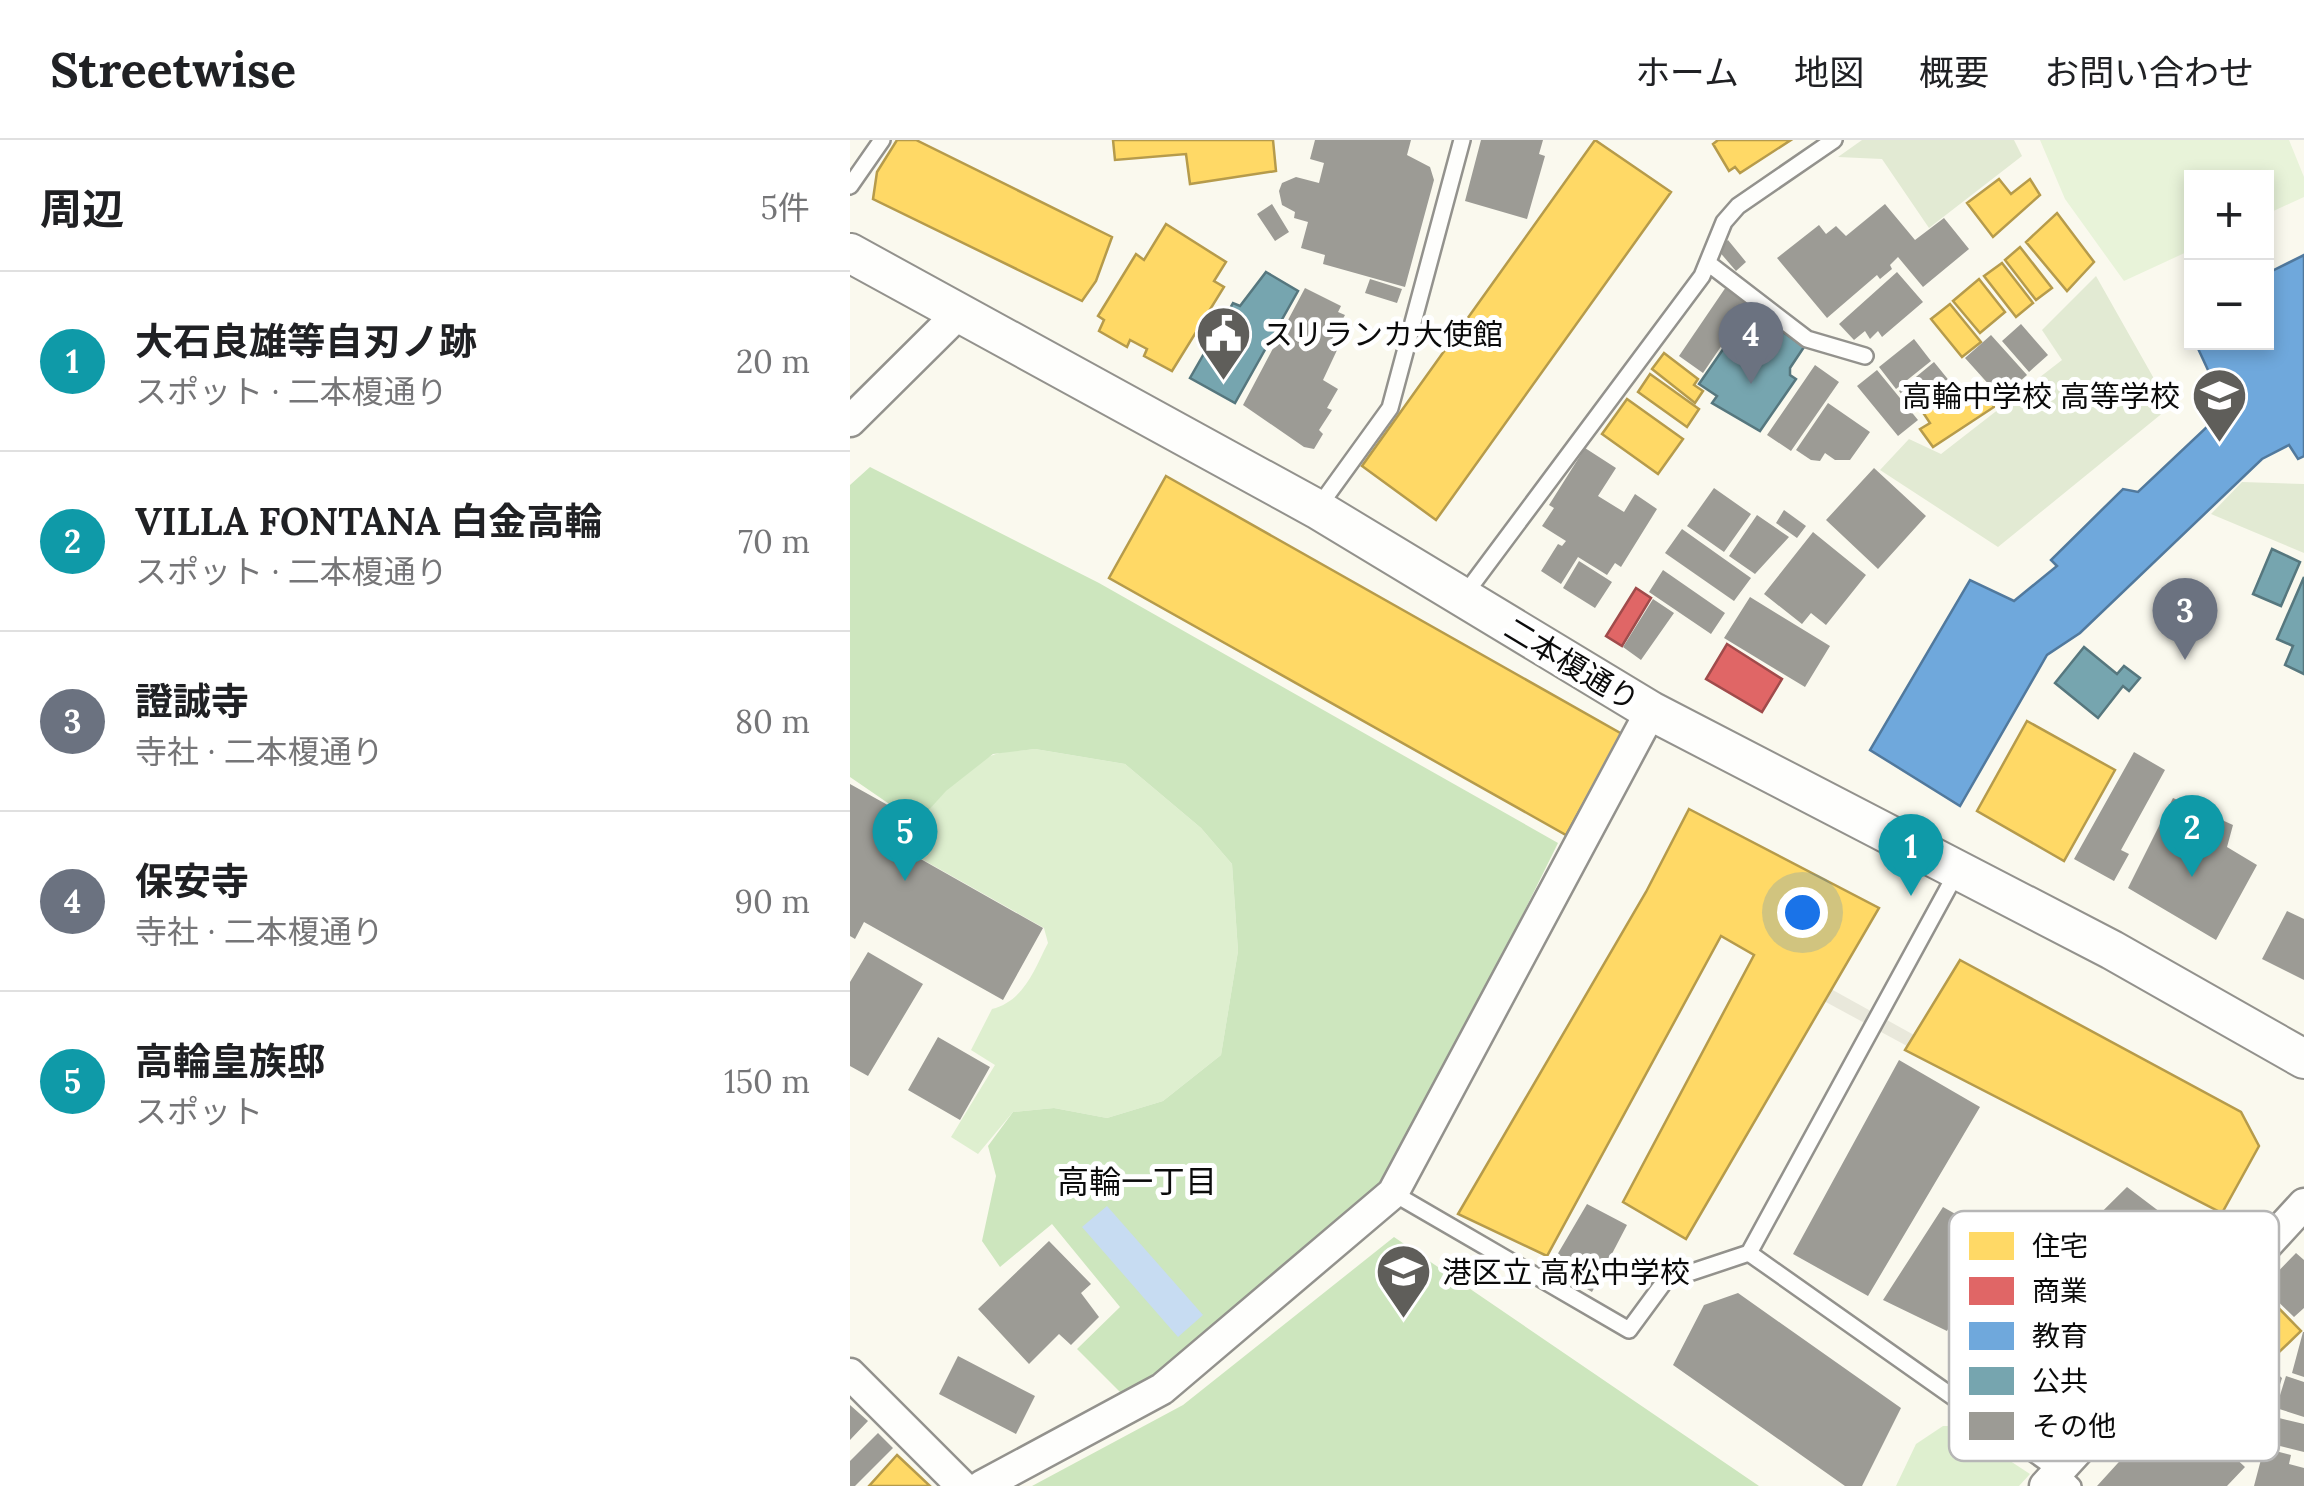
<!DOCTYPE html>
<html lang="ja">
<meta charset="utf-8">
<style>
body{margin:0;font-family:Lora,"Noto Sans JP",serif;background:#f6f6f6;color:#202124}
.controls{position:absolute;right:30px;top:30px;display:grid;overflow:hidden;border-radius:0px;box-shadow:0 5px 15px #0003}
.controls button{width:90px;height:90px;display:grid;place-items:center;padding:0;border:0;border-bottom:2px solid #e0e0e0;background:#fff;color:#202124;font:50px sans-serif}
.you{position:absolute;left:952px;top:772px;width:35px;height:35px;margin:-25px;border:8px solid #fff;border-radius:50%;background:#1a73e8;box-shadow:0 0 0 15px #1a73e833}
.badge{display:grid;place-items:center;width:65px;height:65px;border-radius:50%;background:#111827;color:#fff;font-size:32px;font-weight:700}
.pin{position:absolute;translate:-50% -82px;filter:drop-shadow(0 2px 5px #0008)}
.pin::after{content:'';position:absolute;top:52px;width:35px;height:30px;background:inherit;clip-path:polygon(0 0,100% 0,50% 100%)}
.list{margin:0;padding:0;list-style:none}
h2{display:flex;justify-content:space-between;align-items:center;height:130px;margin:0;padding:0 40px;font-size:42px}
h2 small{font-size:32px;font-weight:400;color:#757577}
.list li{display:grid;grid-template-columns:65px 1fr auto;gap:30px;align-items:center;box-sizing:border-box;height:180px;padding:0 40px;border-top:2px solid #e0e0e0}
.list b{display:block;font-size:38px;white-space:nowrap}
.list p{margin:0;font-size:32px;white-space:nowrap;color:#757577}
.list em{font-size:32px;font-style:normal;color:#757577}
.map{position:relative;flex:none;width:1454px;height:1346px;overflow:hidden}
header{display:flex;align-items:center;gap:60px;box-sizing:border-box;height:140px;padding:0 50px;background:#fff;border-bottom:2px solid #e0e0e0}
header strong{font-size:48px}
nav{display:flex;gap:55px;margin-inline-start:auto;font-size:35px}
main{display:flex}
aside{flex:1;background:#fff}
.map>svg:first-child{display:block}
.green{fill:#deefcf}
.forest{fill:#cde6be}
.cemetery{fill:#e2ead3}
.pitch{fill:#e8f3d9}
.plaza{fill:#e9e8db}
.water{fill:#c7dcf2}
.homes{fill:#ffd966;stroke:#b69b4b;stroke-width:2.5}
.shops{fill:#e06666;stroke:#a04b4b;stroke-width:2.5}
.schools{fill:#6fa8dc;stroke:#51799d;stroke-width:2.5}
.public{fill:#76a5af;stroke:#56777e;stroke-width:2.5}
.building{fill:#9c9b95}
.lines{fill:none;stroke-linecap:round;stroke-linejoin:round}
.service-casing{stroke:#93928d;stroke-width:20}
.minor-casing{stroke:#93928d;stroke-width:35}
.tertiary-casing{stroke:#93928d;stroke-width:42}
.service{stroke:#fefefc;stroke-width:15}
.minor{stroke:#fefefc;stroke-width:30}
.tertiary{stroke:#fefefc;stroke-width:38}
.labels{text-anchor:middle;dominant-baseline:central;stroke-width:10;stroke-linejoin:round;paint-order:stroke}
.poi-label{font-size:30px;fill:#0b0b0b;stroke:#fff;text-anchor:start}
.street-label{font-size:30px;fill:#0b0b0b;stroke:#fff}
.neighbourhood-label{font-size:32px;fill:#0b0b0b;stroke:#fff}
.key{fill:#fff;stroke:#b6b6b6;stroke-width:2.5}
.key-label{font-size:28px;fill:#0b0b0b}
</style>
<header>
<strong>Streetwise</strong>
<nav><a>ホーム</a><a>地図</a><a>概要</a><a>お問い合わせ</a></nav>
</header>
<main>
<aside>
<h2>周辺<small>5件</small></h2>
<ul class="list">
<li><span class="badge" style="background:#0f9aa8">1</span><div><b>大石良雄等自刃ノ跡</b><p>スポット · 二本榎通り</p></div><em>20 m</em></li>
<li><span class="badge" style="background:#0f9aa8">2</span><div><b>VILLA FONTANA 白金高輪</b><p>スポット · 二本榎通り</p></div><em>70 m</em></li>
<li><span class="badge" style="background:#6b7280">3</span><div><b>證誠寺</b><p>寺社 · 二本榎通り</p></div><em>80 m</em></li>
<li><span class="badge" style="background:#6b7280">4</span><div><b>保安寺</b><p>寺社 · 二本榎通り</p></div><em>90 m</em></li>
<li><span class="badge" style="background:#0f9aa8">5</span><div><b>高輪皇族邸</b><p>スポット</p></div><em>150 m</em></li>
</ul>
</aside>
<div class="map">
<svg width="1454" height="1346" viewBox="0 0 1454 1346">
<rect width="100%" height="100%" fill="#faf9ee"/>
<path class="green" d="M185 609 275 624 351 688 382 724 388 811 371 915 313 961 257 978 204 968 163 972 128 1014 101 997 145 925 121 910 142 869C174 861 184 830 198 803L194 788 52 708C69 679 112 623 146 614 158 610 173 611 185 609Z
M1093 1286H1107L1180 1334 1169 1346H1046L1066 1304Z"/>
<path class="forest" d="M20 327 249 443 708 703 538 1047 275 1257 227 1209 270 1167 202 1084 150 1127 132 1101 146 1036 138 1006 163 972 204 968 257 978 313 961 371 915 388 811 382 724 351 688 275 624 185 609 143 614 96 651 67 683 0 637V345Z
M544 1097 909 1346H182L333 1265Z"/>
<path class="cemetery" d="M1012 0H1164L1172 16 1079 88 1032 19 988 17Z
M1246 136 1320 267 1148 407 1030 330 1059 299 1091 314 1212 220 1192 190Z
M1392 342 1454 344V413L1361 374Z"/>
<path class="pitch" d="M1190 0H1439L1454 37V57L1417 74 1416 38H1342L1341 110 1274 141 1215 59Z"/>
<path class="plaza" d="M981 849 1064 895 1057 906 974 861Z"/>
<path class="water" d="M257 1066 353 1175 328 1197 232 1087Z"/>
<path class="homes" d="M47 0H66L262 97 246 141 232 161 23 59 27 32Z
M263 0H423L426 31 340 44 336 14 265 20Z
M745 0 821 52 586 380 512 326Z
M868 0H941L890 33 885 27 879 31 863 4Z
M1149 39 1161 54 1180 39 1190 55 1143 97 1117 63Z
M1207 73 1244 122 1217 151 1176 102Z
M316 84 376 122 364 141 374 147 322 231 294 216 297 209 280 200 277 207 249 191 254 180 248 176 286 114 294 120Z
M1170 107 1202 148 1186 160 1155 120Z
M1152 123 1183 163 1166 177 1134 136Z
M1129 139 1155 172 1130 193 1103 161Z
M1100 164 1131 202 1112 217 1081 179Z
M814 213 848 239 844 245 853 251 845 263 802 229Z
M800 234 849 269 837 287 788 252Z
M1127 240 1144 267 1083 307 1070 289 1080 283 1074 274Z
M777 259 833 299 808 334 752 294Z
M316 336 772 594 716 695 259 438Z
M1177 581 1265 630 1214 721 1127 671Z
M839 669 1029 768 836 1099 773 1062 904 815 871 796 697 1116 608 1074 796 752Z
M1110 820 1391 972 1409 1006 1372 1073 1055 910Z
M1414 1153 1451 1191 1426 1215 1389 1177Z
M47 1315 80 1346H19Z"/>
<path class="shops" d="M786 448 801 458 772 506 756 496Z
M877 504 932 539 912 572 856 539Z"/>
<path class="schools" d="M1454 115V316L1448 319 1439 305 1412 319 1230 493 1197 515 1110 666 1020 610 1120 440 1164 461 1207 426 1201 420 1273 349 1288 352 1376 269 1345 202H1416V134Z"/>
<path class="public" d="M416 132 448 151 385 263 340 238 383 163 390 166Z
M915 179 954 207 940 228V235L946 239 910 291 862 263 867 256 849 244 885 192 900 202Z
M1422 409 1450 422 1431 466 1403 454Z
M1454 437V534L1435 525 1443 506 1427 499Z
M1234 507 1267 534 1274 526 1290 538 1279 551 1273 546 1248 578 1205 543Z"/>
<path class="building" d="M465 0H561L557 15 580 27 584 40 555 147 473 124 475 115 451 108 458 82 444 78 445 72 432 65 429 51 432 43 446 37 469 43 474 23 460 19Z
M631 0H693L689 14 695 16 677 79 615 61Z
M422 64 439 92 425 101 407 74Z
M1035 64 1065 100 1094 78 1119 109 1073 147 1048 117 1040 125 1042 129 1030 139 1027 135 977 178 927 118 969 85 976 94 986 86 996 96Z
M878 100 896 122 886 131 867 109Z
M1047 132 1073 162 1032 197 1028 191 1020 199 1015 191 1004 200 989 184Z
M520 139 552 149 547 163 515 153Z
M878 144 902 161 853 233 829 216Z
M455 148 491 166 488 172 495 175 480 203 488 208 473 240 488 249 477 268 482 270 469 290 473 294 464 309 454 307 393 265Z
M1171 184 1198 215 1179 232 1152 201Z
M1141 195 1177 235 1151 258 1115 218Z
M1064 199 1081 221 1046 249 1029 227Z
M1084 222 1101 243 1065 272 1049 251Z
M965 225 989 242 941 311 917 295Z
M1027 230 1068 280 1048 296 1007 246Z
M978 263 1020 292 1000 320H985L975 313 970 321 961 320 946 310Z
M735 308 766 328 748 356 774 372 785 354 807 369 771 427 765 423 757 435 728 417 711 444 691 431 708 404 712 406 716 401 692 386 704 368 699 365Z
M1024 328 1076 376 1028 429 976 380Z
M864 348 901 374 874 412 837 386Z
M934 370 956 386 947 398 926 383Z
M907 375 939 397 905 434 879 416Z
M832 389 901 438 884 461 815 413Z
M963 392 1016 435 976 485 961 473 952 484 914 454Z
M729 421 762 442 745 468 713 448Z
M813 430 875 473 861 494 799 452Z
M900 457 980 506 955 547 874 498Z
M803 459 824 473 791 520 773 507Z
M1284 612 1315 630 1271 710 1279 714 1264 741 1224 719Z
M0 644 52 673 37 700 193 788 153 860 14 782 5 799 0 796Z
M1323 658 1383 685 1377 707 1407 725 1366 800 1278 748Z
M1437 771 1454 779V840L1412 819Z
M18 812 73 844 18 936 0 926V842Z
M88 897 140 927 110 980 58 950Z
M1049 920 1130 967 1018 1156 943 1114Z
M1277 1047 1343 1097 1174 1264 1117 1205Z
M737 1064 777 1085 742 1152 700 1127Z
M1093 1067 1148 1098 1097 1191 1033 1160Z
M199 1101 241 1144 231 1153 249 1177 221 1205 209 1194 179 1224 128 1169Z
M1446 1113 1454 1120V1168L1444 1177 1413 1147Z
M888 1153 1051 1268 1012 1346H995L823 1225 854 1165Z
M1453 1192H1454V1237L1442 1233Z
M108 1216 185 1256 166 1294 89 1254Z
M1418 1226 1432 1238 1425 1261 1402 1285 1379 1265Z
M1436 1236 1454 1242V1277L1426 1268Z
M0 1265 18 1281 0 1300Z
M1425 1277 1454 1284V1312L1418 1303Z
M1308 1279 1348 1318 1366 1300 1395 1327 1377 1346H1247Z
M28 1293 43 1308 5 1346H0V1321Z
M1414 1308 1441 1315 1439 1324 1454 1328V1346H1404Z"/>
<g class="lines">
<defs>
<path id="service" d="M0 46 32 0
M858 123 957 199 1015 216
M467 369 540 268 612 0
M612 458 852 136 874 82 888 66 984 0
M1108 730 899 1113 1208 1331 1223 1346
M543 1053 779 1190 815 1141 899 1113"/>
<path id="minor" d="M0 281 111 171
M0 1234 112 1346
M132 1346 312 1249 543 1053 801 571
M1195 1346 1454 1064"/>
<path id="tertiary" d="M0 113 467 369 801 571 1262 810 1454 919"/>
</defs>
<use href="#service" class="service-casing"/>
<use href="#minor" class="minor-casing"/>
<use href="#tertiary" class="tertiary-casing"/>
<use href="#service" class="service"/>
<use href="#minor" class="minor"/>
<use href="#tertiary" class="tertiary"/>
</g>
<defs>
<symbol id="civic-pin" viewBox="-11 -11 22 30"><path d="M0 17L-7.5 6A9.5 9.5 0 1 1 7.5 6Z" fill="#5f5e5a" stroke="#fff"/><path d="M-.6-6.5H3V-4.5H.6V-3L4-1V1h2V6H-6V1h2V-1L-.6-3ZM-1.2 2.5V6h2.4V2.5Z" fill="#fff"/></symbol>
<symbol id="school-pin" viewBox="-11 -11 22 30"><path d="M0 17L-7.5 6A9.5 9.5 0 1 1 7.5 6Z" fill="#5f5e5a" stroke="#fff"/><path d="M0-5L7-2L0 1L-7-2ZM-4 1L0 2.5L4 1V4Q0 6-4 4Z" fill="#fff"/></symbol>
</defs>
<g fill-rule="evenodd">
<use href="#civic-pin" x="342" y="162" width="63" height="86"/>
<use href="#school-pin" x="1338" y="224" width="63" height="86"/>
<use href="#school-pin" x="522" y="1100" width="63" height="86"/>
</g>
<g class="labels">
<g class="poi-label">
<text x="413" y="194">スリランカ大使館</text>
<text x="1330" y="256" text-anchor="end">高輪中学校 高等学校</text>
<text x="592" y="1132">港区立 高松中学校</text>
</g>
<g class="street-label">
<text transform="translate(722 524) rotate(31)">二本榎通り</text>
</g>
<g class="neighbourhood-label">
<text x="287" y="1041">高輪一丁目</text>
</g>
</g>
<rect x="1099" y="1071" width="330" height="250" rx="15" class="key"/>
<rect x="1119" y="1092" width="45" height="28" fill="#ffd966"/>
<rect x="1119" y="1137" width="45" height="28" fill="#e06666"/>
<rect x="1119" y="1182" width="45" height="28" fill="#6fa8dc"/>
<rect x="1119" y="1227" width="45" height="28" fill="#76a5af"/>
<rect x="1119" y="1272" width="45" height="28" fill="#9c9b95"/>
<g class="key-label">
<text x="1182" y="1116">住宅</text>
<text x="1182" y="1161">商業</text>
<text x="1182" y="1206">教育</text>
<text x="1182" y="1251">公共</text>
<text x="1182" y="1296">その他</text>
</g>
</svg>
<div class="controls">
<button>+</button>
<button>−</button>
</div>
<div class="you"></div>
<div class="pin badge" style="left:1061px;top:756px;background:#0f9aa8">1</div>
<div class="pin badge" style="left:1342px;top:737px;background:#0f9aa8">2</div>
<div class="pin badge" style="left:1335px;top:520px;background:#6b7280">3</div>
<div class="pin badge" style="left:901px;top:244px;background:#6b7280">4</div>
<div class="pin badge" style="left:55px;top:741px;background:#0f9aa8">5</div>
</div>
</main>
